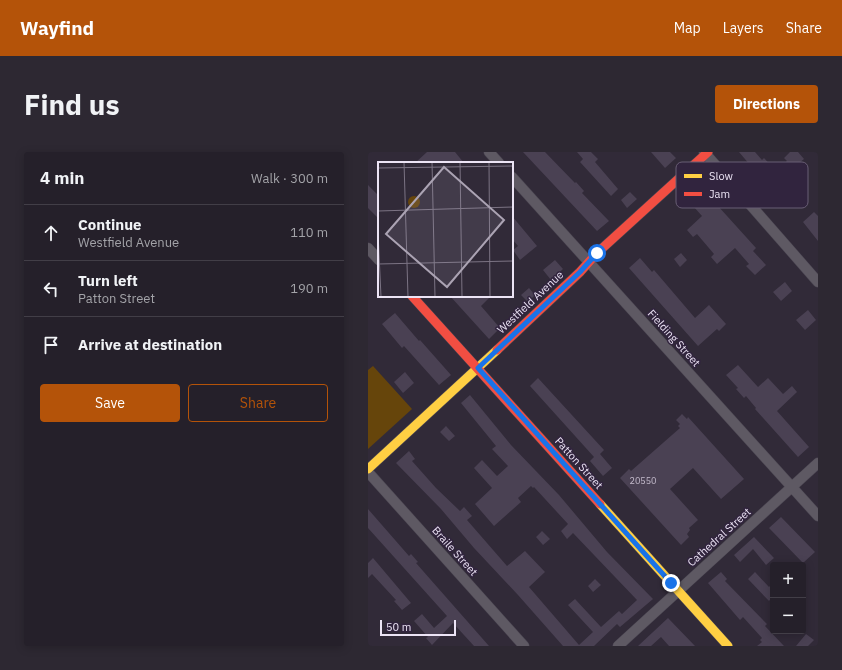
<!DOCTYPE html>
<meta charset="utf-8">
<style>
body{margin:0;font-family:"IBM Plex Sans",sans-serif;background:#2d2832;color:#f1f3f6}
.controls{position:absolute;right:12px;bottom:12px;display:grid;overflow:hidden;border-radius:4px;box-shadow:0 2px 10px #0003}
.controls button{width:36px;height:36px;display:grid;place-items:center;padding:0;border:0;border-bottom:1px solid #423e47;background:#25202a;color:#f1f3f6;font:20px sans-serif}
.scale{position:absolute;left:12px;bottom:10px;width:76px;box-sizing:border-box;padding-left:4px;border:2px solid #ece4f5;border-top:0;font-size:11px;line-height:14px;white-space:nowrap;color:#ece4f5;-webkit-text-stroke:3px #31243e;paint-order:stroke}
.stop{position:absolute;width:12px;height:12px;margin:-9px;border:3px solid #1a73e8;border-radius:50%;background:#fff}
.stop.end{background:#1a73e8;border-color:#fff;box-shadow:0 1px 4px #0008}
.list{margin:0;padding:0;list-style:none}
h2{display:flex;justify-content:space-between;align-items:center;height:52px;margin:0;padding:0 16px;font-size:17px}
h2 small{font-size:13px;font-weight:400;color:#a3a3a8}
.list li{display:grid;grid-template-columns:26px 1fr auto;gap:12px;align-items:center;box-sizing:border-box;height:56px;padding:0 16px;border-top:1px solid #423e47}
.list b{display:block;font-size:15px;white-space:nowrap}
.list p{margin:0;font-size:13px;white-space:nowrap;color:#a3a3a8}
.list em{font-size:13px;font-style:normal;color:#a3a3a8}
.actions{display:flex;gap:8px;padding:12px 16px}
.actions a{flex:1;padding:9px 0;border:1px solid #b45309;border-radius:4px;text-align:center;font-size:14px;color:#b45309}
.actions .main{background:#b45309;color:#fff}
.icon{flex:none;width:22px;height:22px;fill:none;stroke:currentColor;stroke-width:2;stroke-linecap:round;stroke-linejoin:round}
.map{position:relative;flex:none;width:450px;height:494px;overflow:hidden;border-radius:4px}
header{display:flex;align-items:center;gap:24px;box-sizing:border-box;height:56px;padding:0 20px;background:#b45309;color:#fff}
header strong{font-size:19px}
nav{display:flex;gap:22px;margin-inline-start:auto;font-size:14px}
.intro{display:flex;align-items:center;justify-content:space-between;box-sizing:border-box;height:96px;padding:0 24px}
h1{margin:0;font-size:28px}
.button{padding:10px 18px;border-radius:4px;background:#b45309;color:#fff;font-size:14px;font-weight:700}
main{display:flex;gap:24px;padding:0 24px}
aside{flex:1;background:#25202a;border-radius:4px;box-shadow:0 2px 10px #0003}
.map>svg:first-child{display:block}
.green{fill:#66450b}
.building{fill:#4a4153}
.lines{fill:none;stroke-linecap:round;stroke-linejoin:round}
.street-casing{stroke:#4b4652;stroke-width:11}
.slow-casing{stroke:#4b4652;stroke-width:10}
.jam-casing{stroke:#4b4652;stroke-width:10}
.street{stroke:#5e5963;stroke-width:10}
.slow{stroke:#ffcf43;stroke-width:9}
.jam{stroke:#f24e42;stroke-width:9}
.route{stroke:#1a73e8;stroke-width:5}
.labels{text-anchor:middle;dominant-baseline:central;stroke-width:3;stroke-linejoin:round;paint-order:stroke}
.number-label{font-size:9px;fill:#c4bbcc}
.street-label{font-size:11px;fill:#ece4f5;stroke:#31243e}
.inset-road{fill:none;stroke:#7c7484;stroke-width:1}
.view{fill:#aba3b3;fill-opacity:0.15;stroke:#aba3b3;stroke-width:2}
.inset-edge{fill:none;stroke:#ece4f5;stroke-width:2}
.key{fill:#31243e;stroke:#695e75;stroke-width:1}
.key-label{font-size:11px;fill:#ece4f5}
</style>
<header>
<strong>Wayfind</strong>
<nav><a>Map</a><a>Layers</a><a>Share</a></nav>
</header>
<div class="intro"><h1>Find us</h1><a class="button">Directions</a></div>
<main>
<aside>
<h2>4 min<small>Walk · 300 m</small></h2>
<ul class="list">
<li><svg class="icon" aria-label="ahead" viewBox="0 0 24 24"><path d="M12 20V5M6 11l6-6 6 6"/></svg><div><b>Continue</b><p>Westfield Avenue</p></div><em>110 m</em></li>
<li><svg class="icon" aria-label="left" viewBox="0 0 24 24"><path d="M17 20v-9H6M10 6l-5 5 5 5"/></svg><div><b>Turn left</b><p>Patton Street</p></div><em>190 m</em></li>
<li><svg class="icon" aria-label="arrive" viewBox="0 0 24 24"><path d="M6 21V4h12l-3 4 3 4H6"/></svg><div><b>Arrive at destination</b></div></li>
</ul>
<div class="actions"><a class="main">Save</a><a>Share</a></div>
</aside>
<div class="map">
<svg width="450" height="494" viewBox="0 0 450 494">
<rect width="100%" height="100%" fill="#312a38"/>
<path class="green" d="M5 214 44 257 0 297V218Z"/>
<path class="building" d="M59 0H87L96 11H47Z
M155 0H177L207 31 208 30 216 39 214 41 241 69 229 79Z
M209 0H223L230 7 227 10 250 37 243 44 212 10 215 7Z
M283 0H302L308 6 297 16Z
M371 0H387L394 8 396 6 408 19 419 9 416 6 422 0H430L436 7 425 16 436 28 424 38 428 42 416 53Z
M0 33 11 44V67L0 56Z
M331 33 388 96 385 99 398 113 387 123 378 114 381 112 367 96 349 112 343 105 346 102 329 82 325 85 319 78 334 64 317 45Z
M262 40 269 47 259 56 253 48Z
M446 60 450 64V89L435 70Z
M144 64 169 94 152 108 145 98 150 94 144 87Z
M313 101 319 108 312 115 306 107Z
M272 106 284 120 286 118 327 166 341 153 358 172 351 179 349 177 330 194 261 116Z
M187 108 195 117 183 128 175 118Z
M417 130 424 139 413 149 405 140Z
M161 136 167 143 160 150 153 143Z
M82 144H123L113 154 132 176 121 187Z
M440 158 448 168 437 178 428 168Z
M27 161 51 189 52 188 83 223 71 233 36 194 34 196 14 172Z
M370 213 390 235 400 226 415 242 424 234 429 240 409 259 441 295 430 305 387 257 388 256 378 244 376 246 368 237 370 236 358 223Z
M37 220 46 231 35 241 26 230Z
M170 226 236 298 232 302 244 316 235 324 222 309 226 305 162 234Z
M102 243 143 293 191 343 239 400 285 447 252 475 249 472 226 494H195L150 443 106 396 73 357 28 311 41 299 47 307 44 309 68 336 92 359 96 355 104 364 99 368 139 414 157 399 177 420 161 435 211 493 225 480 200 453 207 447 233 475 251 459 254 462 269 448 205 381 199 387 193 379 200 372 166 335 165 336 163 334 150 346 153 350 126 374 107 352 124 336 106 316 114 308 129 324 140 314 124 297 128 294 93 251Z
M314 262 319 267 320 265 376 327 353 347 325 316 302 337 330 368 321 376 322 378 319 382 321 385 313 393 252 326 261 317 263 319 312 276 310 274 312 272 308 268Z
M78 274 87 284 81 289 72 280Z
M0 357 41 404 43 402 50 410 48 411 121 494H106L85 471 64 493 58 486 60 485 46 469 54 462 66 476 79 464 0 376Z
M413 365 447 400 435 411 401 376Z
M174 379 182 387 175 393 168 385Z
M386 385 406 406 398 413 385 397 372 410 366 403Z
M5 406 43 451 34 458 26 449 28 448 4 422 0 426V411Z
M353 420 359 427 357 429 399 472 397 474 416 494H389L394 490 392 488 394 486 375 465 372 468 340 431Z
M387 420 401 435 405 431V444L401 449 380 427Z
M227 427 233 433 225 440 220 434Z
M300 466 327 494H301L293 485 283 494H270Z
M438 482 446 488 440 494H428Z"/>
<g class="lines">
<defs>
<path id="street" d="M121 0 131 11
M336 0 450 130
M144 25 450 364
M0 96 11 108
M0 320 156 494
M250 494 450 311"/>
<path id="slow" d="M0 317 129 198
M232 352 360 494"/>
<path id="jam" d="M44 144 232 352
M129 198 212 120 229 101 340 0"/>
</defs>
<use href="#street" class="street-casing"/>
<use href="#slow" class="slow-casing"/>
<use href="#jam" class="jam-casing"/>
<use href="#street" class="street"/>
<use href="#slow" class="slow"/>
<use href="#jam" class="jam"/>
</g>
<g class="lines">
<path class="route" d="M229 101 212 120 110 216 303 431"/>
</g>
<g class="labels">
<g class="number-label">
<text x="275" y="328">20550</text>
</g>
<g class="street-label">
<text transform="translate(162 150) rotate(-43)">Westfield Avenue</text>
<text transform="translate(306 186) rotate(48)">Fielding Street</text>
<text transform="translate(211 311) rotate(48)">Patton Street</text>
<text transform="translate(351 385) rotate(-42)">Cathedral Street</text>
<text transform="translate(87 399) rotate(48)">Braile Street</text>
</g>
</g>
<g transform="translate(10 10)">
<rect width="135" height="135" fill="#312a38"/>
<path d="M30 40a6 6 0 1 1 12 0a6 6 0 1 1-12 0Z" fill="#66450b"/>
<path class="inset-road" d="M26 0 30 135M54 0 57 135M82 0 84 135M111 0 112 135M0 6 135 4M0 49 135 45M0 70 3 135M0 102 135 99"/>
<path class="view" d="M66 5 126 58 69 125 8 72Z"/>
<rect width="135" height="135" class="inset-edge"/>
</g>
<rect x="308" y="10" width="132" height="46" rx="6" class="key"/>
<rect x="316" y="22" width="18" height="4" fill="#ffcf43"/>
<rect x="316" y="40" width="18" height="4" fill="#f24e42"/>
<g class="key-label">
<text x="341" y="28">Slow</text>
<text x="341" y="46">Jam</text>
</g>
</svg>
<div class="controls">
<button>+</button>
<button>−</button>
</div>
<div class="scale">50 m</div>
<div class="stop" style="left:229px;top:101px"></div>
<div class="stop end" style="left:303px;top:431px"></div>
</div>
</main>
